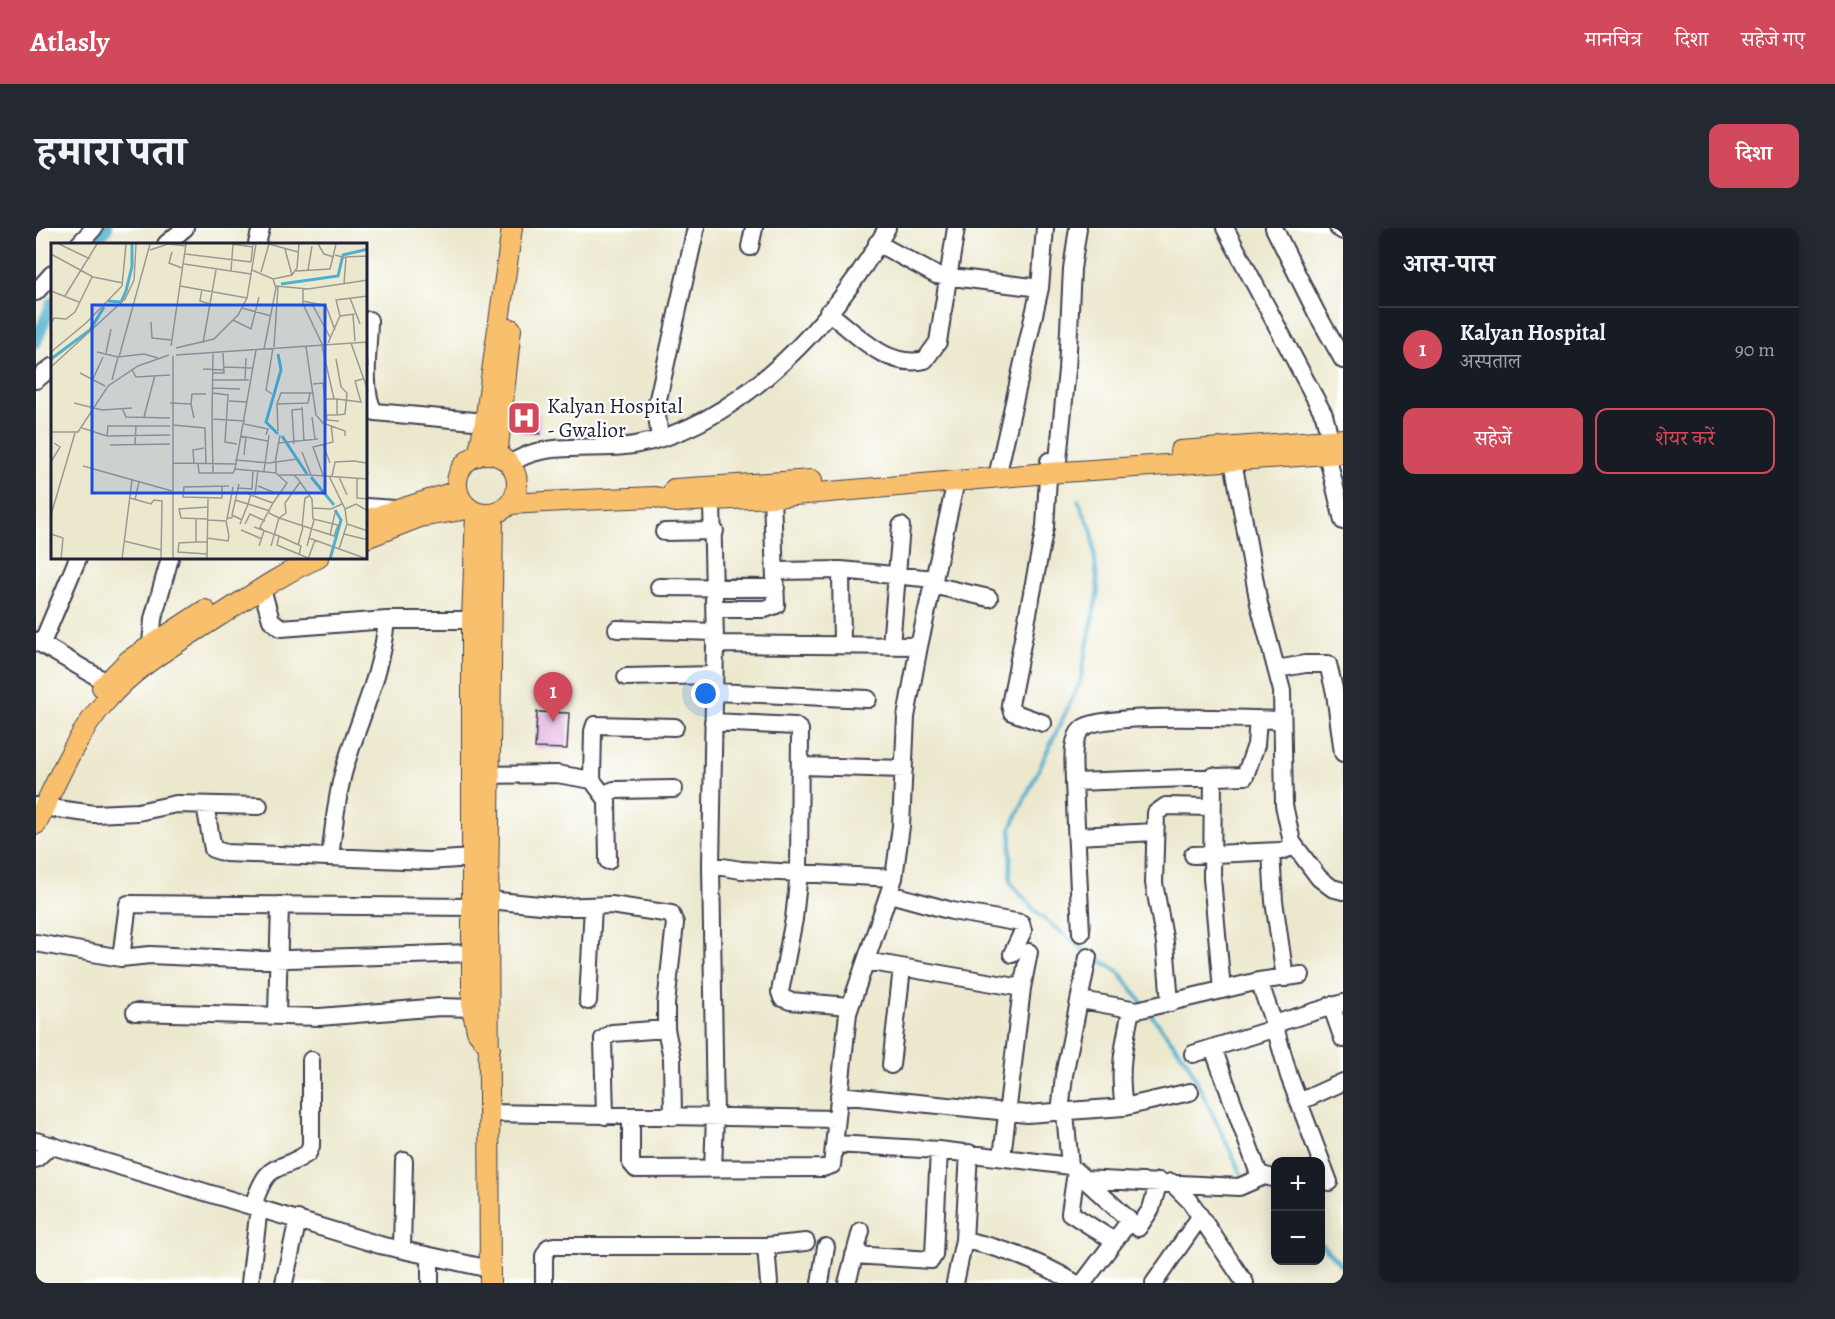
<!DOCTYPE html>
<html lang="hi">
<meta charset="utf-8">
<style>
body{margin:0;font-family:Alegreya,"Noto Serif Devanagari",serif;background:#242831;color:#f1f3f6}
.controls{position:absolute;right:18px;bottom:18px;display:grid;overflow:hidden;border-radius:12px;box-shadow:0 3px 15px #0003}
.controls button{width:54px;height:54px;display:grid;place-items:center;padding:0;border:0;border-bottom:2px solid #363941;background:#171b24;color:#f1f3f6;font:30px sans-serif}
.you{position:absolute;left:670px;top:466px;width:21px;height:21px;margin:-15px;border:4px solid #fff;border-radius:50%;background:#1a73e8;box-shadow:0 0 0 9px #1a73e833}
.badge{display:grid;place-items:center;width:39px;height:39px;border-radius:50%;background:#d1495b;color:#fff;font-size:20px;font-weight:700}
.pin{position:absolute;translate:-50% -50px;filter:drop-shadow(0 2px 3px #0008)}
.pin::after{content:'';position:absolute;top:32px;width:21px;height:18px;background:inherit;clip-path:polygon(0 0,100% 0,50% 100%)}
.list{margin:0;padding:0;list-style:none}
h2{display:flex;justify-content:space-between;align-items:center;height:78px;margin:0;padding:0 24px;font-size:26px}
h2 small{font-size:20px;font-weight:400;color:#9ea1a6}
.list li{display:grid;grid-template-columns:39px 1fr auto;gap:18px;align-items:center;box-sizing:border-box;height:84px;padding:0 24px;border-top:2px solid #363941}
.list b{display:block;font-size:22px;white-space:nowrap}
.list p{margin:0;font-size:20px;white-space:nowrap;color:#9ea1a6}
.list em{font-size:20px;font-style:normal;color:#9ea1a6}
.actions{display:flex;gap:12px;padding:18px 24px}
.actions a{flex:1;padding:14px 0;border:2px solid #d1495b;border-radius:12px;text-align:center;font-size:21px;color:#d1495b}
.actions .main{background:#d1495b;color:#fff}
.map{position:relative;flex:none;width:1307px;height:1055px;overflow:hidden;border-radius:12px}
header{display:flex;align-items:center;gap:36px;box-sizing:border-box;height:84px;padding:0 30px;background:#d1495b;color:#fff}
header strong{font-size:28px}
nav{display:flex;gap:33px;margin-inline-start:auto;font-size:21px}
.intro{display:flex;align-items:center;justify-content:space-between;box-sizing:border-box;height:144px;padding:0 36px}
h1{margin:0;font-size:42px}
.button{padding:15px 27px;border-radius:12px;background:#d1495b;color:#fff;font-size:21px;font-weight:700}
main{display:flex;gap:36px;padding:0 36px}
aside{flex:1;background:#171b24;border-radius:12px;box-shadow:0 3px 15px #0003}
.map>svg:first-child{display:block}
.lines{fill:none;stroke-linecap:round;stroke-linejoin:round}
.stream{stroke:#4fafce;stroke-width:4}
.canal{stroke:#4fafce;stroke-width:12}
.building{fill:#dea9de}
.minor-casing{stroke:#404051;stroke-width:20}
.major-casing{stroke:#404051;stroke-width:22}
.minor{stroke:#fff;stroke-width:16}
.major{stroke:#f8bf6c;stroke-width:20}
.labels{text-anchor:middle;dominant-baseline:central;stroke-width:4.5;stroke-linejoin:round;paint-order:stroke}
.poi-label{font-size:21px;fill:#22223b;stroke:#fff;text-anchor:start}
.inset-river{fill:none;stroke:#4fafce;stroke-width:3}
.inset-road{fill:none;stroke:#9b9993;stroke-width:1.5}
.view{fill:#1d4ed8;fill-opacity:0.15;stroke:#1d4ed8;stroke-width:3}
.inset-edge{fill:none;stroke:#22223b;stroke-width:3}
</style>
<header>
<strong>Atlasly</strong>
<nav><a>मानचित्र</a><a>दिशा</a><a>सहेजे गए</a></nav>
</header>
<div class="intro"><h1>हमारा पता</h1><a class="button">दिशा</a></div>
<main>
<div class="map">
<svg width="1307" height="1055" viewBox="0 0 1307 1055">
<rect width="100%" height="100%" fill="#fff"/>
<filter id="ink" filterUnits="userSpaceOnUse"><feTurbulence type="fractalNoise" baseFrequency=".0167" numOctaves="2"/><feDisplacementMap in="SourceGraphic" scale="12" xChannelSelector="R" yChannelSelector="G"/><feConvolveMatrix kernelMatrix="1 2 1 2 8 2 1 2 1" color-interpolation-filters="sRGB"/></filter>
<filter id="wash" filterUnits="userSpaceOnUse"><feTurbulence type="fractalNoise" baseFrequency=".008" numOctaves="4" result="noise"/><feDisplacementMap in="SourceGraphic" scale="24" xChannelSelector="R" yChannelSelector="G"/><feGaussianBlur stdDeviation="1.35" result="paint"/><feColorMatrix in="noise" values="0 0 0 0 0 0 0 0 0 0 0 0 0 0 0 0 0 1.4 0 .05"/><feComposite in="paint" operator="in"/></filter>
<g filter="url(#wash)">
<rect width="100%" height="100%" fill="#ece8ce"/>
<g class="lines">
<path class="stream" d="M1042 272 1056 303 1062 363 1044 454 975 600 974 654 1002 686 1050 724
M1057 728 1082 743 1107 776
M1113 784 1151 833 1206 947 1210 949
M1222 956 1240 966
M1284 1015 1307 1039"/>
<path class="canal" d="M59 16 71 0
M0 114 16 75"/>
</g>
<g id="blocks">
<path class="building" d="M483 184 504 185V206L483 205Z
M501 484 533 485 531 521 499 520Z"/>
</g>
</g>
<g filter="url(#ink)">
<use href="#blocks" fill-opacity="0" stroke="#404051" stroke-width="1.5"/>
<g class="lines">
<defs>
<path id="minor" d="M1189 0 1288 187 1297 222
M1238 0 1280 84 1307 132
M1302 0 1307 3
M841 15 900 47 1004 60
M43 16 58 0
M130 16 149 0
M221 16 225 0
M714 19 718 0
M0 64 16 46
M792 84C821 106 850 141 889 132L902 114 920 0
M333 92C333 115 325 167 339 184L449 194
M0 152 16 139
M624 210 620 180 660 0
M1291 226 1307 293
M1022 232 1031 142 1036 41 1042 0
M1197 233 1223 376 1246 463 1248 577 1256 614 1283 650 1296 660 1307 663
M473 237C506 211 559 224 598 217 703 199 802 90 851 0
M961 249 1004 60 1009 0
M676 272 679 416 675 637 705 642 858 650
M330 279 359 281
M628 304 679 303
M805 342 806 417
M740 343 805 342 898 351
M896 357 953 370
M623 359 740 360
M226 361 235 392 245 400 351 392H436
M679 381H729L740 377 736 269
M581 401 679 404
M0 413 70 454
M6 415 42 330
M679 416 883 418
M115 417 117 391 134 330
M855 418 865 298
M1241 441 1269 436H1292L1299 465 1307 525
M590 449 678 447
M678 464 832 471
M1222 491 1220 517 1209 548 1038 554C1038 539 1034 512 1046 501 1063 484 1214 491 1246 492
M677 494 759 498 764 502 763 645 758 691 744 764 746 770 754 773 813 778
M1007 495 976 484 974 477 1009 299 1013 233
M765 538 868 541
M443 547 521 546 556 552 571 572 572 633
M1177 548 1176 650 1186 762
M556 552 557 503 559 497 639 499
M1038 554 1045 705
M568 566 578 562 638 561
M169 577 177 621 190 625 392 633 436 630
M0 578 58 586 102 584 140 576 223 578
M1041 608 1119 604
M1235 624 1238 673 1249 750
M1157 627 1245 623 1259 618
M294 629C298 600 300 570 308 542 323 490 346 447 351 392
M675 637 679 889 677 941
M854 666 916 683 985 695 987 703 976 726
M452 672 525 679 575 677 635 686 639 695 630 776V801L636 830 637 889
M0 715 85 730 114 727 222 732 436 725
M85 730 92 676 436 679
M830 733 986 760
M1223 753 1238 796
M1045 772 1101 782 1223 753 1265 747
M552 773 557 678
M1134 775 1129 715 1118 655 1120 585 1130 578 1175 579
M1295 777 1307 811
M99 784 284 789 404 779 436 780
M241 786 244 677
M1177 820 1223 946 1240 951
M1157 826 1240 800
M855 837 866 740
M803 867 991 886 1088 879 1154 864
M1263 874 1307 854
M1088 879C1082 844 1088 816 1095 782
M452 885 801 891
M1024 885 1028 847 1052 729
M1029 885 1034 938 1092 991 1089 999 1047 1055
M569 888 567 811 576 805 630 801
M595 888V935L600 941 787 940 796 937 812 785 858 650 865 598 870 489 883 418 920 253
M0 913 344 1017 454 1041
M799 916 903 922 1034 938
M966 929 986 760 993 724
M0 931 15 917
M1040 944 1034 985 1078 1013
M1047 951 1203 959 1226 949
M1135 954 1154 973 1209 1055
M1293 954 1253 848 1238 796 1307 775
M217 977C234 929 238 948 272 925L275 918V832
M1102 1000 1115 981 1123 953
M928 1012C967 1020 1005 1034 1039 1055
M730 1018 733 1055
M366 1021 368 933
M818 1027 895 1032 898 1027 903 922
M394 1028V1055
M214 1055 223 979
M248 1055 262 991
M508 1055V1028L513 1019 518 1018H730L770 1014
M784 1055 790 1019
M811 1055 825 1003
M919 1055 928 1012 933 925
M1118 1055 1164 989"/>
<path id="major" d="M1144 223 1307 211
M421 256a30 30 0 1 1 60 0a30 30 0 1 1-60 0Z
M442 228 449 194 476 0
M461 228 475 101
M638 261 776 252
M473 276 546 272 619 269 640 274 736 269 1012 245 1307 225
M440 285 436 392V780L441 803 454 820
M330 292 421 263
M330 310 384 289 432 281
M66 459 93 432 169 382
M0 596C20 555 39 508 70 473 100 437 145 413 183 388 216 367 247 345 282 330
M454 1055 452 672 457 286"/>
</defs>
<use href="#minor" class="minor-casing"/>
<use href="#major" class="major-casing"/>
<use href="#minor" class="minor"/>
<use href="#major" class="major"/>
</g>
</g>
<defs>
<symbol id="hospital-square" viewBox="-11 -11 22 22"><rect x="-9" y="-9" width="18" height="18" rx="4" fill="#d1495b" stroke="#fff"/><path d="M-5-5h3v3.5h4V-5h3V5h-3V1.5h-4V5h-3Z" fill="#fff"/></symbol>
</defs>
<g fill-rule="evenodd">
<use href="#hospital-square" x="469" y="171" width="38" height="38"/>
</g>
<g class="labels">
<g class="poi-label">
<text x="511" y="178">Kalyan Hospital<tspan x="511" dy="24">- Gwalior</tspan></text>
</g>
</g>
<g transform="translate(15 15)">
<rect width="316" height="316" fill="#ece8ce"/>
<path class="inset-river" d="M230 41 287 33 292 12 317 6M57 58 70 59 75 48 81 23V1M227 111 230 127 215 179 227 191M0 116 39 87 53 64M231 193 256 231M260 234 283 262M279 316 290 277 284 267"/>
<path class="inset-road" d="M8 1 39 16M181 1 202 4M218 1 247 9M267 1 273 11 283 14M234 6 241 32M99 7 117 1 135 3M121 9 118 20 131 25M0 11 42 34 72 40M134 11 200 19M284 12 295 15 293 41M294 14 317 13M200 19 202 1M133 21 200 31M201 27 222 36 241 32 246 25 248 1M257 27 261 3M245 28 279 26 285 1M180 29 182 1M210 29 218 1M129 43 196 55M225 43 257 46 317 37M151 46 149 58 159 61M252 46V61L272 103M0 48 28 59M14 53 46 1M299 55 309 81M252 58 275 63 284 87M261 61 279 94M191 65 220 73M302 72 304 98M289 73 285 57 317 53M182 77 200 86 208 54M100 79 101 95 120 97M0 81 3 75 15 76 24 69 41 34M315 98 317 122M152 100 165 27M277 100 289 73 304 71M300 100 317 148M120 103 135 1M271 103 283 156M223 104 227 44M255 104 265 172 272 180 294 188V193M125 105 163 96 187 72 196 55 205 1M213 106 225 45 222 36M0 109 35 80 71 43 75 1M46 109 67 114 93 111 107 115M55 110 60 86M162 111 161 176 194 178M125 112 317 99M68 114 99 1M285 116 290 144 296 150 294 171 287 172M0 124 74 56 83 37 85 1M173 124 201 125M152 126 173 127M81 127 85 134 119 132M29 130 54 143M162 130H173L172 110M42 136 52 114M61 137 67 114M162 137H198M194 137 195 115M262 141 272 140 276 177 288 178M162 145 189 146M162 150 177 152 174 199 186 201M259 150 257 160 226 161 230 150H263M221 151 215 147 222 105M274 156H286V172H276M286 156 310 159 304 138 312 136M178 158 196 159M23 160 51 167 81 165M119 160 140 161 143 175M140 161 141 151H155M226 161 227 188M251 164 253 198M71 165 75 174 119 175M93 174 104 132M261 174 264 196M161 176 162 230M193 181 217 186 215 192M122 182 154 185 155 221M31 185 56 193 119 192M0 189H27L57 143 87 123 118 112M56 193 57 183H119M189 193 217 198M227 200 267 196M243 201 241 167 251 166M272 201 279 220M59 202 119 201M84 202 85 183M251 209 260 232 317 236M193 212 195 194M184 217 218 220 247 216M0 219 9 204 3 200M122 220 184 221M224 220 229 192M143 221 142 207 153 205M147 221 148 230H182L184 226 225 230M32 223 121 248M184 226 205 107M213 228 218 192M228 232H260M243 232 247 236 261 256 262 276 287 282 283 293 228 275 235 270 234 260 249 239M272 232 262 204 282 199 280 182M278 233 294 266 296 281 317 288M281 233 284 219 303 218 315 220 317 231M288 234 296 252M306 235V255L317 256M188 241 181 272 191 277M207 243 227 251M171 244V255L132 254 133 244 178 243M187 245 201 246 202 227M197 251 222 260 236 240 225 230V220M200 251 197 261 219 268M204 252 207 227M79 255 100 261 103 257 111 258 110 315M84 257 88 239M184 257 197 261 189 281M261 265 280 266 291 261M294 266 305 261 317 268M218 270 228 275 220 303M0 272 24 190M182 274 176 276 182 244M145 276V299H156M157 276 130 275 128 266 157 264M157 277 175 278 178 293M194 281 199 271 214 278M203 284 228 293 226 302 257 315M251 284 254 255 258 253M190 287 211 296M0 291 12 295 10 316M293 291 317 297M279 292 284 270M228 293 250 303 248 312M156 295 177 298 178 293M258 295 316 316M73 298 110 307M145 299 128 300 127 309 156 311M247 302 252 284M208 303 213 288 209 284 222 260M256 303 263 277M288 306 296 281M71 316 81 237M122 316V113M156 316 157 256M257 316 264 297"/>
<path class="view" d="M41 62H274V250H41Z"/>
<rect width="316" height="316" class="inset-edge"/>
</g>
</svg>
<div class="controls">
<button>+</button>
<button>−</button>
</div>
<div class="you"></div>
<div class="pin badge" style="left:517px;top:494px">1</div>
</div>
<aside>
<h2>आस-पास<small></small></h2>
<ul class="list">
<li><span class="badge">1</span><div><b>Kalyan Hospital</b><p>अस्पताल</p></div><em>90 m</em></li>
</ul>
<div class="actions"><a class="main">सहेजें</a><a>शेयर करें</a></div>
</aside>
</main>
